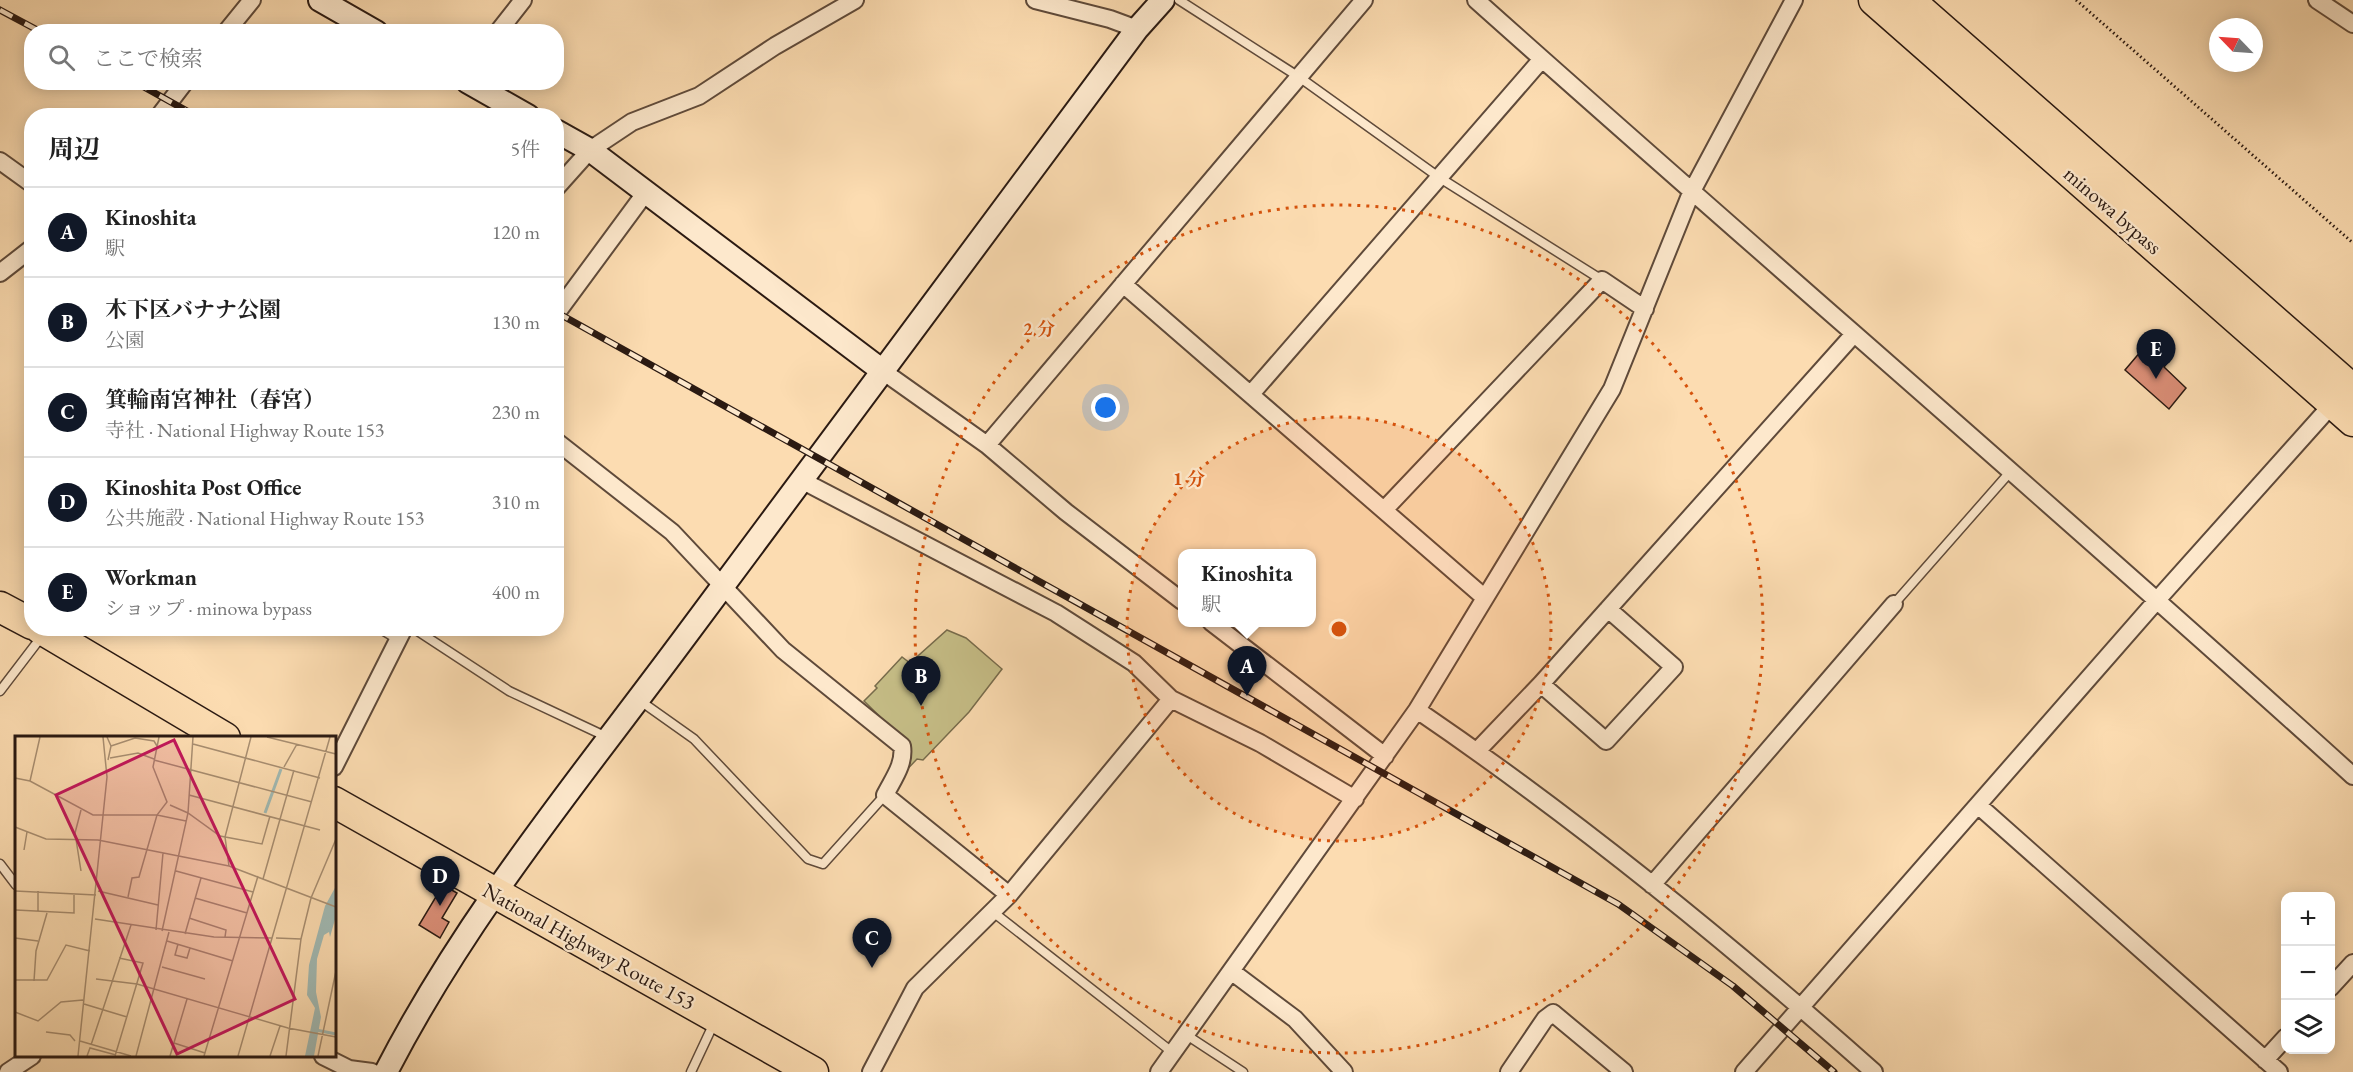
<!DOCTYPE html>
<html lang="ja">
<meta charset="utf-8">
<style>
body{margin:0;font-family:"EB Garamond","Noto Serif JP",serif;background:#f6f6f6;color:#222}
.controls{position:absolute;right:18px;bottom:18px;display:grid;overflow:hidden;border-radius:12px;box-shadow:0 3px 15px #0003}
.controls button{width:54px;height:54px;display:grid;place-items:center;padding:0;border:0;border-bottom:2px solid #e0e0e0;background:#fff;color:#222;font:30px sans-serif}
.compass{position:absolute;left:2209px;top:18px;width:54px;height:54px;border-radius:50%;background:#fff;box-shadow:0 3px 15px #0003;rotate:295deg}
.you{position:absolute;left:1106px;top:408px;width:21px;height:21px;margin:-15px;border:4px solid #fff;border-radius:50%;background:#1a73e8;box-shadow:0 0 0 9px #1a73e833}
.badge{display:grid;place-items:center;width:39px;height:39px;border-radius:50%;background:#111827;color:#fff;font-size:20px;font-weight:700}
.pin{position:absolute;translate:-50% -50px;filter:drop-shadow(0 2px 3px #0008)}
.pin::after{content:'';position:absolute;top:32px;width:21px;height:18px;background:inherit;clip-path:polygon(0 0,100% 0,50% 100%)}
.popup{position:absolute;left:1178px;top:549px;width:138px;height:78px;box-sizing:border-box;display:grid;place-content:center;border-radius:12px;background:#fff;filter:drop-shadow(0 2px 4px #0005);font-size:20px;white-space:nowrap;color:#767676}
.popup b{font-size:22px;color:#222}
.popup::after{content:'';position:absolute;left:50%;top:100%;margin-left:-12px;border:12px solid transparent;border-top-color:#fff}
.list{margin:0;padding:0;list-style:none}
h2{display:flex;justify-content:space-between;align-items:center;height:78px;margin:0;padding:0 24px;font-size:26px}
h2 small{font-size:20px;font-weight:400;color:#767676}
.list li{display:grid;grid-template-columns:39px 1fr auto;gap:18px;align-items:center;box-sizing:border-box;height:90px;padding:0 24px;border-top:2px solid #e0e0e0}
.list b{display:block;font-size:22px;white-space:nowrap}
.list p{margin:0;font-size:20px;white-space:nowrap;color:#767676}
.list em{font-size:20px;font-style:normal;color:#767676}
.icon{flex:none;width:33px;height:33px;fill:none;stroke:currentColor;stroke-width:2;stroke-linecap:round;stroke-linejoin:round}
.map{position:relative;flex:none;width:2353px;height:1072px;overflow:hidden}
.search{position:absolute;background:#fff;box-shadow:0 3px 15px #0003;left:24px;top:24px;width:540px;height:66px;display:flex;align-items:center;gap:15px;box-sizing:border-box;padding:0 21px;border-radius:24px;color:#767676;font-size:22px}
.panel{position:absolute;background:#fff;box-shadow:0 3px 15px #0003;left:24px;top:108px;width:540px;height:528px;border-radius:24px}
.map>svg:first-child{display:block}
.green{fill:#c6be87;stroke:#786c4c;stroke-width:1.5}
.building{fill:#db8e77;stroke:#2b1a12;stroke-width:1.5}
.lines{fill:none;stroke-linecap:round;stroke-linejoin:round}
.lane-casing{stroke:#5f4a3a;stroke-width:11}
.street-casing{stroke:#5f4a3a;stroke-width:20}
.secondary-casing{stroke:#2b1a12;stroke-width:26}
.highway-casing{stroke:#2b1a12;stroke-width:33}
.path{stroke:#2b1a12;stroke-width:3;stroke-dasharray:1.5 3;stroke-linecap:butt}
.lane{stroke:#fde8cc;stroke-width:8}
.street{stroke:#fde8cc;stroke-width:16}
.secondary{stroke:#fde8cc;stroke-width:22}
.highway{stroke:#fcdcb1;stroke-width:30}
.rail-casing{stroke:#2b1a12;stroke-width:7}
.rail{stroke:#fde8cc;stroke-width:4.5;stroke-dasharray:14;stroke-linecap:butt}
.ring{fill:none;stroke:#d5530d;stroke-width:3;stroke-dasharray:3 6}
.labels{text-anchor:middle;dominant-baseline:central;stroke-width:4.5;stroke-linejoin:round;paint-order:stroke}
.street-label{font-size:21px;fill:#2b1a12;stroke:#fde8cc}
.inset-river{fill:none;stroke:#a1bab4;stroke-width:3}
.inset-road{fill:none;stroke:#a88e71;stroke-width:1.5}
.view{fill:#c2185b;fill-opacity:0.15;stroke:#c2185b;stroke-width:3}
.inset-edge{fill:none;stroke:#2b1a12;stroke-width:3}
.centre{fill:#d5530d;stroke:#fde8cc;stroke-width:3}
.ring-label{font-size:18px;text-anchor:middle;font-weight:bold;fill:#d5530d;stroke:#fde8cc;stroke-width:4.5;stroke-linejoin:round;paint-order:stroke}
</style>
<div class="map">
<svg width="2353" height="1072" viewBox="0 0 2353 1072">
<rect width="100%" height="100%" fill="#fcdcb1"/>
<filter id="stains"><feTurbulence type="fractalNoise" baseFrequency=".00333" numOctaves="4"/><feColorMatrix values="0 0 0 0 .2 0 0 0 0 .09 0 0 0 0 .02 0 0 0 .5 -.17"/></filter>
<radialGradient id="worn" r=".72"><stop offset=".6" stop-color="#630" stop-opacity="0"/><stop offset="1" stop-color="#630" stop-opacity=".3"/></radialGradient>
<path class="green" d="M947 630 966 638 1002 669 969 712 923 760 917 759 897 780 909 745 864 701 877 688 875 686 902 657 910 663Z"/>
<path class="building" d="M2147 344 2168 362 2164 367 2186 388 2169 409 2125 370Z
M443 885 457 893 442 918 449 922 440 938 419 925Z"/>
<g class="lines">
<defs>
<path id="lane" d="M1179 0 1299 77 1440 178 1602 280
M1894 604 2011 471
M379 628 399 640
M413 628 509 691 609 738
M0 691 42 636
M639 700 694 739 808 859 823 864 885 795
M0 864 16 885
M993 912 1172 1052
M1185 1034 1243 1072
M691 1072 714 1023"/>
<path id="street" d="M1035 0 1110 19 1137 29
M1476 0C1767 260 2064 514 2353 776
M2317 0 2353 24
M226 32 252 0
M498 32 523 0
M159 116 185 82
M0 161 32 184
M556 188 590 150 632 122 699 96 775 46 855 0
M0 273 32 248
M1123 284 1485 598
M556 314 646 192
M884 372 987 445 1066 512 1182 601
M1251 394 1542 59
M556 441 672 532 783 650 902 746C905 764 893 779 885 795L1009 895
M987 445 1364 0
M803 481 1056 613 1134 663 1171 699 1260 743 1355 799
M1384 510 1602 280 1645 309
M1211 622 1385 756
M1541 684 1606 741 1674 667 1608 609
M1417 710C1577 819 1729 943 1874 1072
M1477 751 1541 684 1854 334
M334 767 404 628
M1979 806 2279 1072
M1652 885 1894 604
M1231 971 1295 1019 1344 1072
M2330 988 2353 963
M323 1056 349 1069 372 1072
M2265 1060 2286 1037
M8 1072 32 1056
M871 1072 915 988 1009 895 1171 699
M1159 1072 1417 710 1612 389 1691 193 1794 0
M1509 1072 1545 1019 1553 1013 1624 1072
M1744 1072 2158 599 2337 399"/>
<path id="secondary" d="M320 0 376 32
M468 82 528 116
M556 131 590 150 884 372
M386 1072C466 916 578 781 682 641 834 437 986 233 1137 29L1163 0"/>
<path id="highway" d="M1874 0 2353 421
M1909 0 2353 390
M0 607 32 624
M40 628 225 738
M334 802 813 1072"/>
</defs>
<use href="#lane" class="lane-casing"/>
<use href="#street" class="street-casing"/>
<use href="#secondary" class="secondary-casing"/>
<use href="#highway" class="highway-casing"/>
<path class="path" d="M2076 0 2353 243"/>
<use href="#lane" class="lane"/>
<use href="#street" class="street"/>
<use href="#secondary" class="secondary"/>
<use href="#highway" class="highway"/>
<defs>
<path id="rail" d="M0 10 41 32
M135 82 196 116
M556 312 1618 904 1733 986 1834 1072"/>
</defs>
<use href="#rail" class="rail-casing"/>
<use href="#rail" class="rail"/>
</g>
<circle cx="1339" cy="629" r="212" fill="#d5530d" fill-opacity=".12"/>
<g class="ring">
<circle cx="1339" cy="629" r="212"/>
<circle cx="1339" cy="629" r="424"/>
</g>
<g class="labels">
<g class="street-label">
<text transform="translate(2113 210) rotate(41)">minowa bypass</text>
<text transform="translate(589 946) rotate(29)">National Highway Route 153</text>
</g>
</g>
<g transform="translate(15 736)">
<rect width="321" height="321" fill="#fcdcb1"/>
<path d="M321 150V180L315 201 314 196 309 199 302 223 301 256 306 281 299 320H290L300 272 292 259 294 229 310 170Z" fill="#a1bab4"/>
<path class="inset-river" d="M250 77 266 33M301 294 321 298"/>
<path class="inset-road" d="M92 1 96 10 93 24M252 1 321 18M178 8 305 42M96 10 120 2 139 5 142 10M95 22 123 17 139 23M139 24 297 66M269 31 282 8M0 42 15 45 78 79H142L171 85M15 45 25 1M174 59 305 94M155 69 173 77 205 100 247 108 255 80M0 91 31 103 83 104 214 130 321 171M9 114 12 96M214 130 210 101 236 1M66 135 60 97 66 74M161 135 238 156M248 143 279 34M0 155 81 159M83 155 143 169M113 161 117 142 124 141 142 79 152 66 138 31 144 1M180 162 232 177M1 174 59 177V159M23 176V155M174 182 211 194 210 201M80 183 199 201 257 202M141 194 148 117M147 195 173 77 178 1M170 198 186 142M0 202 23 205M261 202 286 203M152 205 218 225M163 208 160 219 172 222 175 212M147 231 190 243M81 243 122 248 273 292 321 301M0 244H32L51 209 75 215M19 245 21 215 32 177M69 268 112 281M0 276 23 285 46 266 68 264M31 296 55 299 60 305M65 305 116 320M159 307 190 317M76 309 116 189M63 320 92 41 88 1M72 320 75 312 101 319M100 320 128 227 104 222M121 320 154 196M155 320 172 263M189 320 243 140M223 320 315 1M255 320 265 290M271 320 286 203 296 162 321 103M303 320 321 235"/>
<path class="view" d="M159 4 280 263 162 318 41 59Z"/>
<rect width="321" height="321" class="inset-edge"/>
</g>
<circle cx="1339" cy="629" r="9" class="centre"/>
<g class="ring-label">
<text x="1039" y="335">2 分</text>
<text x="1189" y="485">1 分</text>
</g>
<rect width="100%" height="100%" filter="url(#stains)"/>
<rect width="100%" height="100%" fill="url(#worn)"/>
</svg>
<div class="controls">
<button>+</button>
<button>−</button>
<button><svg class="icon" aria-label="layers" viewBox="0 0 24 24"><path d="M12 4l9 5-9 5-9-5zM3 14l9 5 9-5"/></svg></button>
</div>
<svg class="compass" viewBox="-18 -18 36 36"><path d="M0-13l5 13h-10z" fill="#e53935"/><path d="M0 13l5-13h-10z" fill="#767676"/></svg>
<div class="you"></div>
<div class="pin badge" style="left:1247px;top:696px">A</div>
<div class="popup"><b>Kinoshita</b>駅</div>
<div class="pin badge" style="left:921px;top:706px">B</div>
<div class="pin badge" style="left:872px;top:968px">C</div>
<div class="pin badge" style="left:440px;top:906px">D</div>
<div class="pin badge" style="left:2156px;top:379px">E</div>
<div class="search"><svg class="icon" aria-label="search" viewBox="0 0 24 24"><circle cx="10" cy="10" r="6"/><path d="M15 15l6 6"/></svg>ここで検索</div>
<section class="panel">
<h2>周辺<small>5件</small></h2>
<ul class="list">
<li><span class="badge">A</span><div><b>Kinoshita</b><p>駅</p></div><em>120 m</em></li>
<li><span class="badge">B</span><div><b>木下区バナナ公園</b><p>公園</p></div><em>130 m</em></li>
<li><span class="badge">C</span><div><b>箕輪南宮神社（春宮）</b><p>寺社 · National Highway Route 153</p></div><em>230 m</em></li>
<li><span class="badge">D</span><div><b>Kinoshita Post Office</b><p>公共施設 · National Highway Route 153</p></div><em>310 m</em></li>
<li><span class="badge">E</span><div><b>Workman</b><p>ショップ · minowa bypass</p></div><em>400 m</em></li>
</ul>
</section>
</div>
